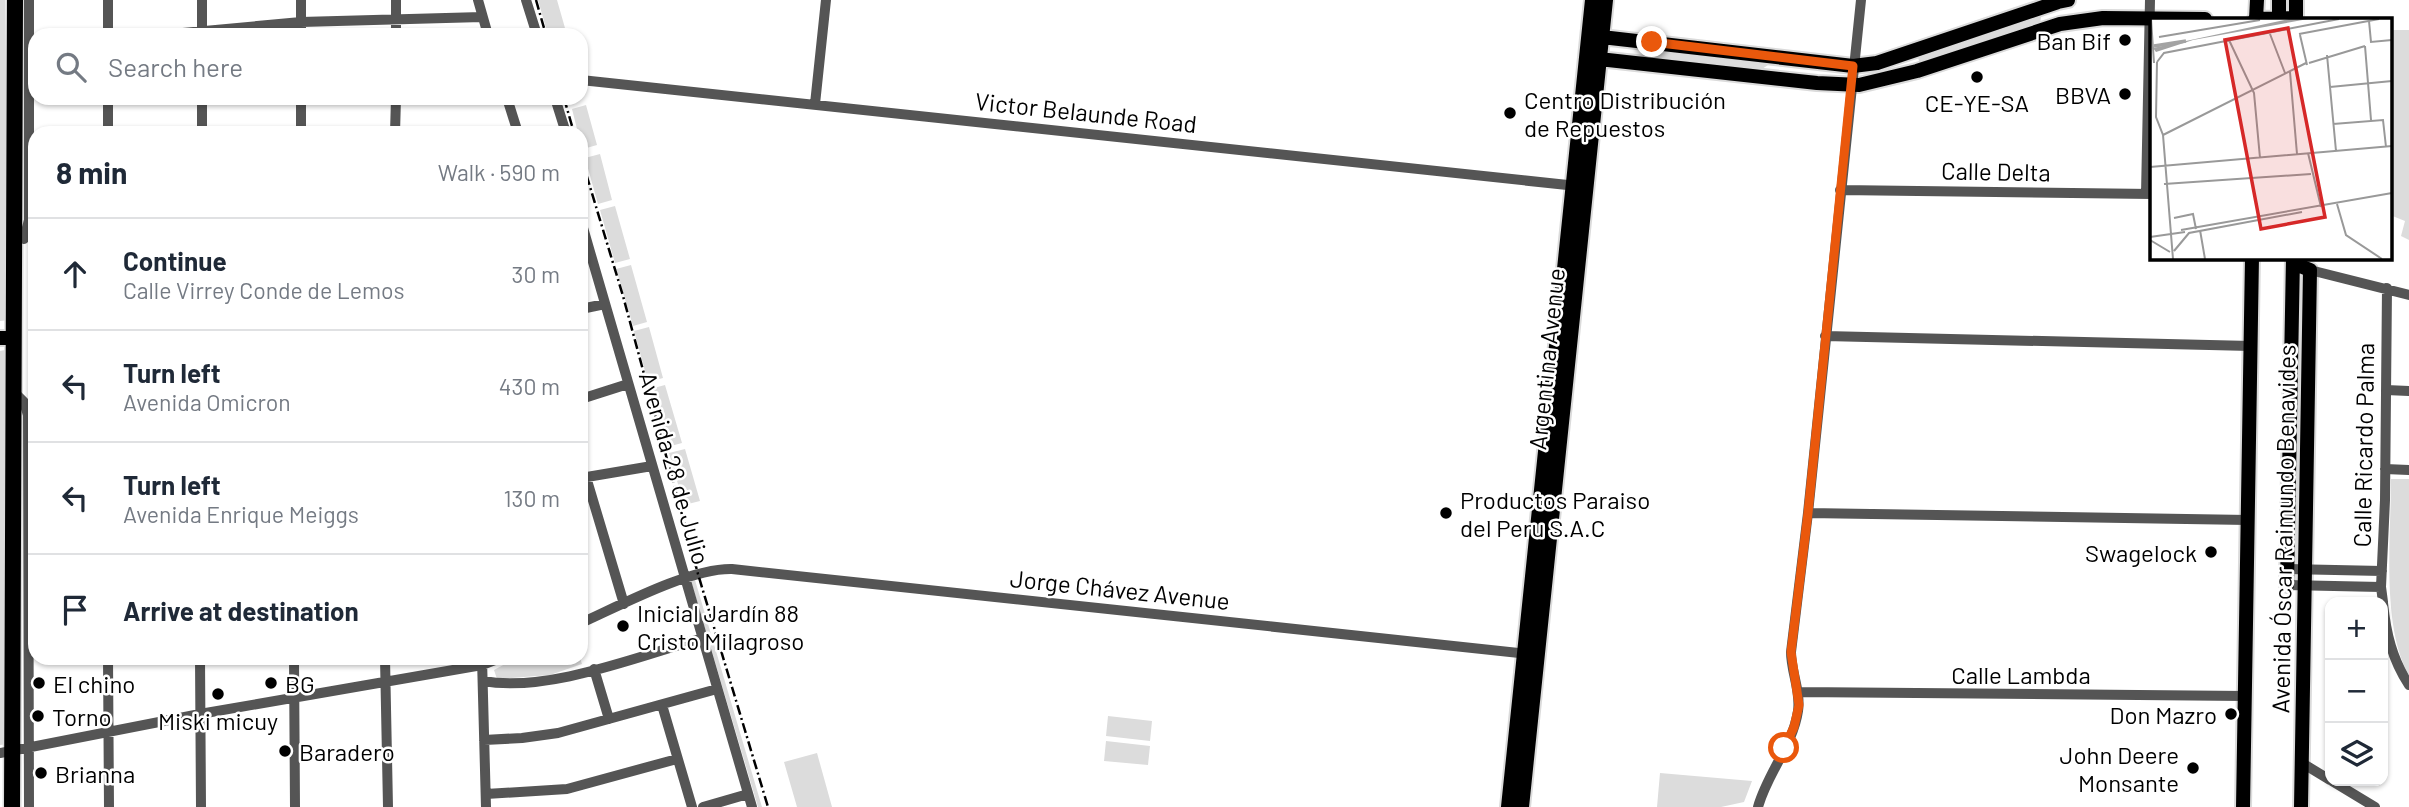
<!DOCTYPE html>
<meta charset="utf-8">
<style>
body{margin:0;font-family:Barlow,sans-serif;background:#f2f2f3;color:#1f2937}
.controls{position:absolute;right:21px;bottom:21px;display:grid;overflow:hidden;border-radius:14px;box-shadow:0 2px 5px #0004}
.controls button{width:63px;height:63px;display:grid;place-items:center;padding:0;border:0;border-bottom:2px solid #e0e1e3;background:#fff;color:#1f2937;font:35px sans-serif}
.stop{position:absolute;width:21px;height:21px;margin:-16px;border:5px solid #ea580c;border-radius:50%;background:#fff}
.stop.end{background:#ea580c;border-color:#fff;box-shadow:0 2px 7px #0008}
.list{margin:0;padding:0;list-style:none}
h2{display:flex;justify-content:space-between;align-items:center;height:91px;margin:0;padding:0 28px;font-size:30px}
h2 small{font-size:23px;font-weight:400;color:#747a83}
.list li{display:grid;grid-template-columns:46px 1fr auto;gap:21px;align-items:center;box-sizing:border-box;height:112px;padding:0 28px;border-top:2px solid #e0e1e3}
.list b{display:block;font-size:26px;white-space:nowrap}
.list p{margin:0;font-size:23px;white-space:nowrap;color:#747a83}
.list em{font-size:23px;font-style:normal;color:#747a83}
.icon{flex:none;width:38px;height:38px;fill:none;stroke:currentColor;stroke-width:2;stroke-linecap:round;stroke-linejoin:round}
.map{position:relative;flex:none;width:2409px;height:807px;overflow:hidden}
.search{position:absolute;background:#fff;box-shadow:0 2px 5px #0004;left:28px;top:28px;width:560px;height:77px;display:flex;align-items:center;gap:18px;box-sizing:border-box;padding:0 24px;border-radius:21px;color:#747a83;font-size:26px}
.panel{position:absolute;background:#fff;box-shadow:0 2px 5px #0004;left:28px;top:126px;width:560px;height:539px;border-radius:21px}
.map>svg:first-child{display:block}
.green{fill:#dcdcdc}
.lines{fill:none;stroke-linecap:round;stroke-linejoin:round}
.major-casing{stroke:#dbdbdb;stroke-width:18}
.highway-casing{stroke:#dbdbdb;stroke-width:19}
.minor{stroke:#555;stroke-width:10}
.major{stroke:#000;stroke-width:14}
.highway{stroke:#000;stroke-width:16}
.rail{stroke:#000;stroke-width:2.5;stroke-dasharray:10 3.5 2 3.5;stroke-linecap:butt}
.route{stroke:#ea580c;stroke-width:9}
.poi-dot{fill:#000;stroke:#fff;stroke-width:2.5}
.labels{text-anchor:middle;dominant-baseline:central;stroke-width:5;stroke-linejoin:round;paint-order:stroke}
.poi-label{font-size:24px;fill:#000;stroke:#fff;text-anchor:start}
.street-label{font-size:24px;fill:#000;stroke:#fff}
.inset-river{fill:none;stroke:#a3a3a3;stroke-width:3.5}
.inset-road{fill:none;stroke:#999;stroke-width:2}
.view{fill:#d62828;fill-opacity:0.15;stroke:#d62828;stroke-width:3.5}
.inset-edge{fill:none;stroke:#000;stroke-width:3.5}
</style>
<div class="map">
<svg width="2409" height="807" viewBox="0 0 2409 807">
<rect width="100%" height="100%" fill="#fff"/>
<path class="green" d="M0 0H5L9 320 0 321Z
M538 0H557L567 35H548Z
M2037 16 2041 17 2040 25 1923 63 1919 61 1918 57 1921 54Z
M2390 30H2409V240L2401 236 2405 221 2390 215Z
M1656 48 1766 61 1768 65 1762 69 1655 57 1653 51Z
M586 105 597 145 583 149 581 133H578L572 109Z
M600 154 612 200 598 204 585 158Z
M615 206 630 259 615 263 600 210Z
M631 265 647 322 633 326 616 269Z
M649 327 663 378 648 382 634 331Z
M5 350 9 352 8 744 0 745V351Z
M665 385 682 443 667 447 650 389Z
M685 449 700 501 684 505 669 453Z
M2391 479H2409V675C2381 627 2391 535 2391 479Z
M695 580 762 807H758L691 581Z
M516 658H580L582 664 550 675 497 679 494 670Z
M1108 716 1152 721 1150 741 1106 736Z
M1106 741 1150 746 1148 765 1104 761Z
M817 753 832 807H797L784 762Z
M1660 773 1752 781 1744 802 1721 807H1657Z"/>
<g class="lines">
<defs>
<path id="major" d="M2255 19 2296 18
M2256 19 2257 0
M2279 19V0
M2296 19V0
M1593 36 1853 66 1877 63 2058 2 2068 0
M1590 58 1817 83 1859 85 1917 71 2060 24 2103 18 2205 19
M2293 263 2310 270 2301 807
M0 338H13
M2287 585 2293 257
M1508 807 1592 0
M1522 807 1606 0
M2243 807 2252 257"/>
<path id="highway" d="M12 807 15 0"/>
</defs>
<use href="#major" class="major-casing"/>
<use href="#highway" class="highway-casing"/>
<path class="minor" d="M301 0V35
M396 0V35
M478 0 488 35
M526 0 537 35
M108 35V0
M161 35 301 22 482 17
M202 35V0
M581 80 1577 186
M108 98V133
M507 98 518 133
M555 98 566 133
M815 104 826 0
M202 133V98
M301 133V98
M395 133 396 98
M1840 190 2152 194
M2146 194 2150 0
M581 221 752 807
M24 239 29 220V0
M2310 270 2409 295
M581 309 605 304
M1825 336 2251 346
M12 390 24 402 28 415 29 807
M2386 390 2409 391
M581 399 628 384
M2385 469 2409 470
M586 477 624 604
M581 478 652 466
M1808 513 2248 520
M2288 569 2382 571
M2287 585 2381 587
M2383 602 2381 587 2385 500 2387 288
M2383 603C2386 633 2392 659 2409 685
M581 623C621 605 690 568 732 569L1529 654
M108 658 109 807
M200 658 201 807
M294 658 295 807
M385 658 388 807
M482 659 486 807
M594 669 609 719
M483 681C548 693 639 656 703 638
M1798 692 2245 696
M662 705 692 807
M484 740 522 738 558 733 717 689
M0 753 200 714 482 665 500 658
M2302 763 2330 780
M2332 781 2375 807
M486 794 567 789 677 759
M703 807 748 794
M1758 807C1767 774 1793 745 1798 711 1801 691 1791 672 1791 652L1808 513 1861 0"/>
<use href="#major" class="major"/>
<use href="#highway" class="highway"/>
<path class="rail" d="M536 0 546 35
M564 98 574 133
M581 157 623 296 698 574 768 807"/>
</g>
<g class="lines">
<path class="route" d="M1652 42 1853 66 1808 513 1791 652 1799 705 1794 727 1784 748"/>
</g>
<g class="poi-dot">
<circle cx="2125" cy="40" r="7"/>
<circle cx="1977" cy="77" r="7"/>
<circle cx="2125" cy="94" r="7"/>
<circle cx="1510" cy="113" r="7"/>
<circle cx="1446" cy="513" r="7"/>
<circle cx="2211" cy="552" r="7"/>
<circle cx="623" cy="626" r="7"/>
<circle cx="39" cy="683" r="7"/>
<circle cx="271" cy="683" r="7"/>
<circle cx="218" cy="694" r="7"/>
<circle cx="2231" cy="714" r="7"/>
<circle cx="38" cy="716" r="7"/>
<circle cx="285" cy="751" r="7"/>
<circle cx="2193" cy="768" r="7"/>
<circle cx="41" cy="773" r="7"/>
</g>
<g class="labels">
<g class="poi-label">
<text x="2111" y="40" text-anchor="end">Ban Bif</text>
<text x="2111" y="94" text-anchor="end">BBVA</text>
<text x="1524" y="99">Centro Distribución<tspan x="1524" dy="28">de Repuestos</tspan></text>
<text x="1977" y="102" text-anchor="middle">CE-YE-SA</text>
<text x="1460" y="499">Productos Paraiso<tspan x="1460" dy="28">del Peru S.A.C</tspan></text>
<text x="2197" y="552" text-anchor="end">Swagelock</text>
<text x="637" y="612">Inicial Jardín 88<tspan x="637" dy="28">Cristo Milagroso</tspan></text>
<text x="53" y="683">El chino</text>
<text x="285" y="683">BG</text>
<text x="2217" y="714" text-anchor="end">Don Mazro</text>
<text x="52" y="716">Torno</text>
<text x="218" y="720" text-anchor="middle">Miski micuy</text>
<text x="299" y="751">Baradero</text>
<text x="2179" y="754" text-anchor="end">John Deere<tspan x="2179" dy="28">Monsante</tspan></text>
<text x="55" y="773">Brianna</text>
</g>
<g class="street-label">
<text transform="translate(1086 112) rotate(6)">Victor Belaunde Road</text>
<text transform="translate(1996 171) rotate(1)">Calle Delta</text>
<text transform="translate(1546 359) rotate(-84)">Argentina Avenue</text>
<text transform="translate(2363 445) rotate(-89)">Calle Ricardo Palma</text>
<text transform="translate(675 468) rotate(74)">Avenida 28 de Julio</text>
<text transform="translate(2283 529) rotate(-89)">Avenida Óscar Raimundo Benavides</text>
<text transform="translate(1120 589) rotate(6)">Jorge Chávez Avenue</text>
<text x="2021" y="674">Calle Lambda</text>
</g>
</g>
<g transform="translate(2150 18)">
<rect width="242" height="242" fill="#fff"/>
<path d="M139 1H158L43 22 6 34 3 30Z" fill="#a3a3a3"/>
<path class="inset-river" d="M4 28 36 23"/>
<path class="inset-road" d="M1 1 4 45M219 3 221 24 242 22M120 16 135 55M149 16 229 1M150 17 157 47M9 19 110 2M79 22 104 75 110 140M215 28 221 102M177 37 186 133M7 44 6 99 13 117 23 241M7 44 14 35 189 1M159 45 215 28M140 54 147 136M180 69 242 63M183 106 233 102 236 129M13 117 156 45M158 135 171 189M0 149 242 128M14 166 161 156M187 186 196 217 232 241M24 200 43 196 46 211M31 212 242 175M50 212 55 241M0 219 35 214M0 222 20 234M24 233 39 215 152 194"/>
<path class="view" d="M138 10 175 199 111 211 75 22Z"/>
<rect width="242" height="242" class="inset-edge"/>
</g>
</svg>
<div class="controls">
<button>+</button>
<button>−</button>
<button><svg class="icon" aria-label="layers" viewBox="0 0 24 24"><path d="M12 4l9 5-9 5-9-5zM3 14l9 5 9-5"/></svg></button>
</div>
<div class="stop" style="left:1784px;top:748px"></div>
<div class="stop end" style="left:1652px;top:42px"></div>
<div class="search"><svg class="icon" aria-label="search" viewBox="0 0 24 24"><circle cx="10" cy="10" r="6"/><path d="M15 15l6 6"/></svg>Search here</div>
<section class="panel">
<h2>8 min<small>Walk · 590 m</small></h2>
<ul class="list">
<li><svg class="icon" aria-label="ahead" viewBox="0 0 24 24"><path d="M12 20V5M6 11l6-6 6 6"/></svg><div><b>Continue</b><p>Calle Virrey Conde de Lemos</p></div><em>30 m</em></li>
<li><svg class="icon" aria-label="left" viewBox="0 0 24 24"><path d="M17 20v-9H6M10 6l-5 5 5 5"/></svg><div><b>Turn left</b><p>Avenida Omicron</p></div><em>430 m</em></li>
<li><svg class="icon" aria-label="left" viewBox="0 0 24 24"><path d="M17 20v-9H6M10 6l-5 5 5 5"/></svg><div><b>Turn left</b><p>Avenida Enrique Meiggs</p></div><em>130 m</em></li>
<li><svg class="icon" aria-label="arrive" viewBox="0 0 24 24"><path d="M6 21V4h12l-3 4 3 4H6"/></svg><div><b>Arrive at destination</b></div></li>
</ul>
</section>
</div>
